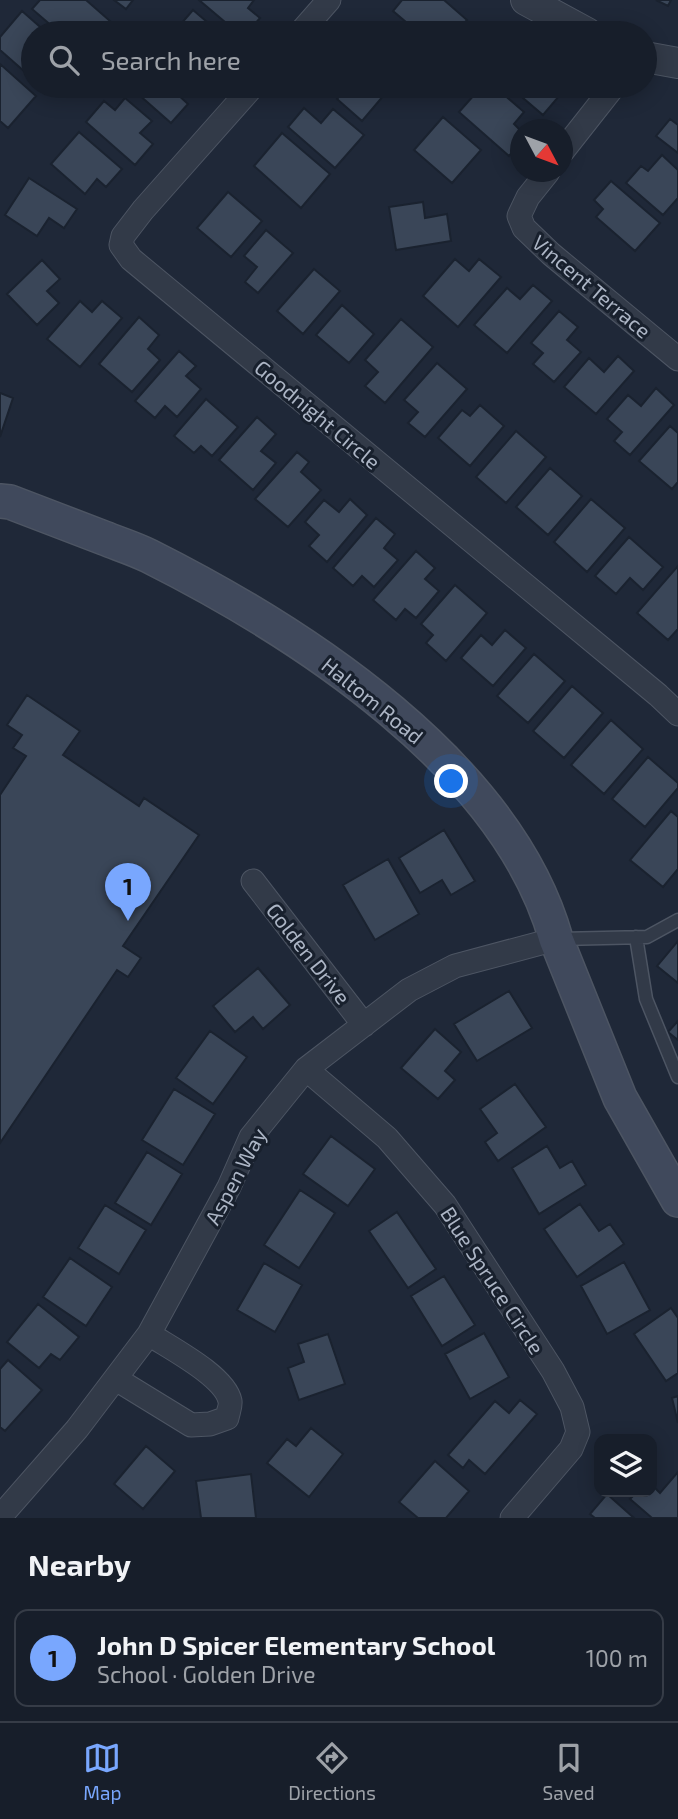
<!DOCTYPE html>
<meta charset="utf-8">
<style>
body{margin:0;font-family:"Exo 2",sans-serif;background:#242b36;color:#f1f3f6}
.controls{position:absolute;right:21px;bottom:21px;display:grid;overflow:hidden;border-radius:14px;box-shadow:0 4px 18px #0003}
.controls button{width:63px;height:63px;display:grid;place-items:center;padding:0;border:0;border-bottom:2px solid #363c47;background:#171e2a;color:#f1f3f6;font:35px sans-serif}
.compass{position:absolute;left:510px;top:119px;width:63px;height:63px;border-radius:50%;background:#171e2a;box-shadow:0 4px 18px #0003;rotate:131deg}
.you{position:absolute;left:452px;top:782px;width:24px;height:24px;margin:-18px;border:5px solid #fff;border-radius:50%;background:#1a73e8;box-shadow:0 0 0 10px #1a73e833}
.badge{display:grid;place-items:center;width:46px;height:46px;border-radius:50%;background:#79a7fe;color:#111;font-size:23px;font-weight:700}
.pin{position:absolute;translate:-50% -58px;filter:drop-shadow(0 2px 4px #0008)}
.pin::after{content:'';position:absolute;top:37px;width:24px;height:21px;background:inherit;clip-path:polygon(0 0,100% 0,50% 100%)}
.list{margin:0;padding:0;list-style:none}
h2{display:flex;justify-content:space-between;align-items:center;height:91px;margin:0;padding:0 28px;font-size:30px}
h2 small{font-size:23px;font-weight:400;color:#9ea2a8}
.list li{display:grid;grid-template-columns:46px 1fr auto;gap:21px;align-items:center;box-sizing:border-box;height:98px;margin:0 14px 14px;padding:0 14px;border:2px solid #363c47;border-radius:14px}
.list b{display:block;font-size:26px;white-space:nowrap}
.list p{margin:0;font-size:23px;white-space:nowrap;color:#9ea2a8}
.list em{font-size:23px;font-style:normal;color:#9ea2a8}
.icon{flex:none;width:38px;height:38px;fill:none;stroke:currentColor;stroke-width:2;stroke-linecap:round;stroke-linejoin:round}
.map{position:relative;flex:none;width:678px;height:1518px;overflow:hidden}
.search{position:absolute;background:#171e2a;box-shadow:0 4px 18px #0003;left:21px;right:21px;top:21px;height:77px;display:flex;align-items:center;gap:18px;box-sizing:border-box;padding:0 24px;border-radius:38px;color:#9ea2a8;font-size:26px}
.sheet{height:203px;background:#171e2a}
nav{display:flex;justify-content:space-around;align-items:center;box-sizing:border-box;height:98px;border-top:2px solid #363c47;background:#171e2a;font-size:19px;color:#9ea2a8}
nav a{display:grid;justify-items:center;gap:4px}
nav .on{color:#79a7fe}
.map>svg:first-child{display:block}
.building{fill:#3a4658;stroke:#1a222f;stroke-width:2}
.lines{fill:none;stroke-linecap:round;stroke-linejoin:round}
.service-casing{stroke:#4d5563;stroke-width:15}
.minor-casing{stroke:#4d5563;stroke-width:25}
.tertiary-casing{stroke:#4d5563;stroke-width:32}
.secondary-casing{stroke:#4d5563;stroke-width:36}
.service{stroke:#323a48;stroke-width:12}
.minor{stroke:#323a48;stroke-width:23}
.tertiary{stroke:#323a48;stroke-width:30}
.secondary{stroke:#40495c;stroke-width:33}
.labels{text-anchor:middle;dominant-baseline:central;stroke-width:6;stroke-linejoin:round;paint-order:stroke}
.street-label{font-size:21px;fill:#acb5c5;stroke:#18202d}
</style>
<div class="map">
<svg width="678" height="1518" viewBox="0 0 678 1518">
<rect width="100%" height="100%" fill="#1f2838"/>
<path class="building" d="M40 0H86L110 21 99 33H60L32 9Z
M114 0H133L126 9Z
M199 0H254L248 8 260 18 247 33H238Z
M402 0H444L467 20 455 33H419L393 11Z
M656 0H671L668 6Z
M193 10 220 33H173Z
M22 11 47 33H33V79L0 50V37Z
M394 24 406 33H386Z
M0 64 36 96 8 128 0 121Z
M129 86H183L176 93 188 104 171 123Z
M348 86H388L390 88 362 121 337 99Z
M482 86H494L524 112 514 124 520 130V142L509 156 459 112Z
M509 86H549L560 95 543 115Z
M125 98 152 121 140 133 153 144 135 165 86 122 104 101 115 110Z
M304 108 321 123 333 109 364 135 335 168 288 127Z
M443 117 481 150 452 183 414 150Z
M670 119 678 125V153L656 136Z
M79 132 122 169 106 187 97 179 85 194 51 164Z
M282 133 330 174 301 208 254 166Z
M662 155 678 170V198L663 215 626 183 641 166 648 171Z
M29 178 77 209 64 228 49 218 37 236 5 215Z
M611 181 660 223 635 251 596 217 603 209 594 200Z
M228 192 262 221 231 257 197 228Z
M423 202 425 218 447 214 451 241 396 250 389 207Z
M266 230 293 253 258 293 245 282 257 267 244 256Z
M455 259 469 271 479 259 501 277 458 327 423 296Z
M42 260 60 279 47 291 59 303 37 325 7 294Z
M314 269 340 291 303 334 277 311Z
M533 285 552 301 507 353 474 325 507 288 520 299Z
M80 301 92 312 102 301 122 318 80 367 47 339Z
M342 305 374 334 349 363 316 335Z
M559 311 578 327 567 340 581 352 554 382 533 364 543 353 531 343Z
M139 317 159 335 148 349 160 360 132 392 99 364Z
M401 319 433 347 385 403 365 386 378 372 365 360Z
M179 351 196 366 186 376 201 389 177 417 165 406 155 418 135 401Z
M618 356 634 371 596 414 564 387 589 358 604 372Z
M437 363 467 389 425 437 408 423 418 412 404 400Z
M656 388 674 405 630 455 614 441 622 432 607 419 628 395 641 406Z
M0 393 13 398 0 437Z
M206 399 238 427 212 456 201 446 194 453 174 436Z
M480 405 504 426 470 466 438 438 462 410 470 416Z
M257 417 276 434 261 451 276 463 253 490 219 460Z
M670 426 678 433V482L672 489 639 461Z
M516 431 546 457 506 503 476 477Z
M297 452 309 462 301 472 321 490 288 527 255 499Z
M550 468 582 496 548 535 516 507Z
M350 499 367 515 327 562 309 546 319 535 305 522 324 500 339 512Z
M591 499 625 528 587 572 554 542Z
M376 518 395 534 384 548 398 560 374 587 362 576 353 586 333 568Z
M629 537 663 567 643 590 630 578 616 594 595 576Z
M416 551 435 568 425 579 439 591 416 618 405 609 396 620 373 600Z
M678 566V629L668 640 637 613Z
M455 585 487 613 446 661 426 643 433 635 421 624Z
M505 630 526 648 493 686 461 658 481 635 492 645Z
M534 654 565 681 528 723 497 696Z
M572 686 603 713 564 758 533 731Z
M27 695 80 731 63 755 139 806 144 798 199 835 123 946 141 958 128 977 117 970 0 1143V795L26 756 13 748 22 735 7 725Z
M611 720 643 749 604 794 571 765Z
M648 757 678 783V788L645 827 612 799Z
M671 811 678 817V869L663 887 630 860Z
M444 830 475 881 451 895 442 880 420 893 399 858Z
M388 859 419 914 375 940 343 885Z
M678 941V983L657 966Z
M258 968 290 1005 263 1029 253 1017 235 1032 213 1006Z
M509 991 532 1028 477 1061 454 1024Z
M678 1021V1040L668 1032Z
M435 1029 461 1052 445 1071 455 1080 438 1099 401 1068Z
M210 1031 247 1057 213 1104 176 1078Z
M515 1084 546 1127 498 1161 485 1142 497 1133 480 1109Z
M174 1089 215 1114 183 1165 142 1140Z
M331 1136 375 1169 348 1206 303 1174Z
M547 1146 560 1168 572 1161 586 1185 539 1214 512 1168Z
M147 1152 182 1174 151 1225 115 1203Z
M300 1190 335 1213 299 1268 264 1245Z
M580 1204 599 1231 610 1224 624 1244 577 1277 544 1229Z
M105 1205 146 1230 119 1274 78 1248Z
M397 1212 436 1269 408 1288 369 1231Z
M70 1258 112 1287 86 1326 43 1297Z
M624 1262 650 1310 607 1334 581 1286Z
M264 1263 302 1285 275 1332 237 1310Z
M444 1276 475 1325 442 1346 411 1296Z
M38 1304 79 1337 60 1360 51 1354 39 1368 7 1342Z
M671 1308 678 1318V1373L666 1381 634 1334Z
M484 1333 509 1377 470 1399 445 1354Z
M328 1334 345 1384 299 1400 288 1368 304 1362 298 1344Z
M8 1360 42 1390 5 1431 0 1427V1369Z
M678 1396V1423L672 1398Z
M520 1400 537 1414 485 1474 469 1460 463 1468 448 1455 495 1401 509 1413Z
M311 1428 343 1454 309 1497 267 1463 287 1439 296 1446Z
M146 1446 175 1471 143 1509 114 1484Z
M435 1461 469 1491 446 1518H418L399 1502Z
M678 1472V1518H652L630 1499 637 1492H652V1485L660 1493Z
M251 1474 256 1518H201L196 1481Z
M607 1494 634 1518H595L590 1514Z"/>
<g class="lines">
<defs>
<path id="service" d="M636 937 646 999 678 1077
M560 939 647 937 678 920"/>
<path id="minor" d="M300 33 329 0
M253 86 143 210 123 236 121 245 131 259 658 695 678 714
M562 152 614 86
M548 172 528 197 519 216 524 228 551 254 678 359
M253 881 364 1025
M306 1069 387 1138 445 1205 553 1371 572 1407 578 1432 571 1449 512 1518
M116 1379 191 1425 210 1424 227 1418C228 1412 231 1406 230 1401 225 1376 170 1348 149 1334
M0 1517 77 1429 149 1334 229 1187 251 1137 306 1069 409 990 455 966 556 939"/>
<path id="tertiary" d="M526 0 587 33
M645 57 678 63"/>
<path id="secondary" d="M0 501 10 502C41 514 73 526 104 538 119 544 135 549 149 556 302 633 507 765 556 939L620 1098 678 1200"/>
</defs>
<use href="#service" class="service-casing"/>
<use href="#minor" class="minor-casing"/>
<use href="#tertiary" class="tertiary-casing"/>
<use href="#secondary" class="secondary-casing"/>
<use href="#service" class="service"/>
<use href="#minor" class="minor"/>
<use href="#tertiary" class="tertiary"/>
<use href="#secondary" class="secondary"/>
</g>
<g class="labels">
<g class="street-label">
<text transform="translate(592 286) rotate(40)">Vincent Terrace</text>
<text transform="translate(318 414) rotate(40)">Goodnight Circle</text>
<text transform="translate(373 700) rotate(39)">Haltom Road</text>
<text transform="translate(309 953) rotate(52)">Golden Drive</text>
<text transform="translate(235 1176) rotate(-62)">Aspen Way</text>
<text transform="translate(493 1280) rotate(57)">Blue Spruce Circle</text>
</g>
</g>
</svg>
<div class="controls">
<button><svg class="icon" aria-label="layers" viewBox="0 0 24 24"><path d="M12 4l9 5-9 5-9-5zM3 14l9 5 9-5"/></svg></button>
</div>
<svg class="compass" viewBox="-18 -18 36 36"><path d="M0-13l5 13h-10z" fill="#e53935"/><path d="M0 13l5-13h-10z" fill="#9ea2a8"/></svg>
<div class="you"></div>
<div class="pin badge" style="left:128px;top:921px">1</div>
<div class="search"><svg class="icon" aria-label="search" viewBox="0 0 24 24"><circle cx="10" cy="10" r="6"/><path d="M15 15l6 6"/></svg>Search here</div>
</div>
<section class="sheet">
<h2>Nearby<small></small></h2>
<ul class="list">
<li><span class="badge">1</span><div><b>John D Spicer Elementary School</b><p>School · Golden Drive</p></div><em>100 m</em></li>
</ul>
</section>
<nav>
<a class="on"><svg class="icon" aria-label="map" viewBox="0 0 24 24"><path d="M3 6l6-2 6 2 6-2v14l-6 2-6-2-6 2zM9 4v14M15 6v14"/></svg>Map</a>
<a><svg class="icon" aria-label="directions" viewBox="0 0 24 24"><path d="M12 3l9 9-9 9-9-9zM9 14v-3h6M13 9l2 2-2 2"/></svg>Directions</a>
<a><svg class="icon" aria-label="saved" viewBox="0 0 24 24"><path d="M7 4h10v16l-5-4-5 4z"/></svg>Saved</a>
</nav>
